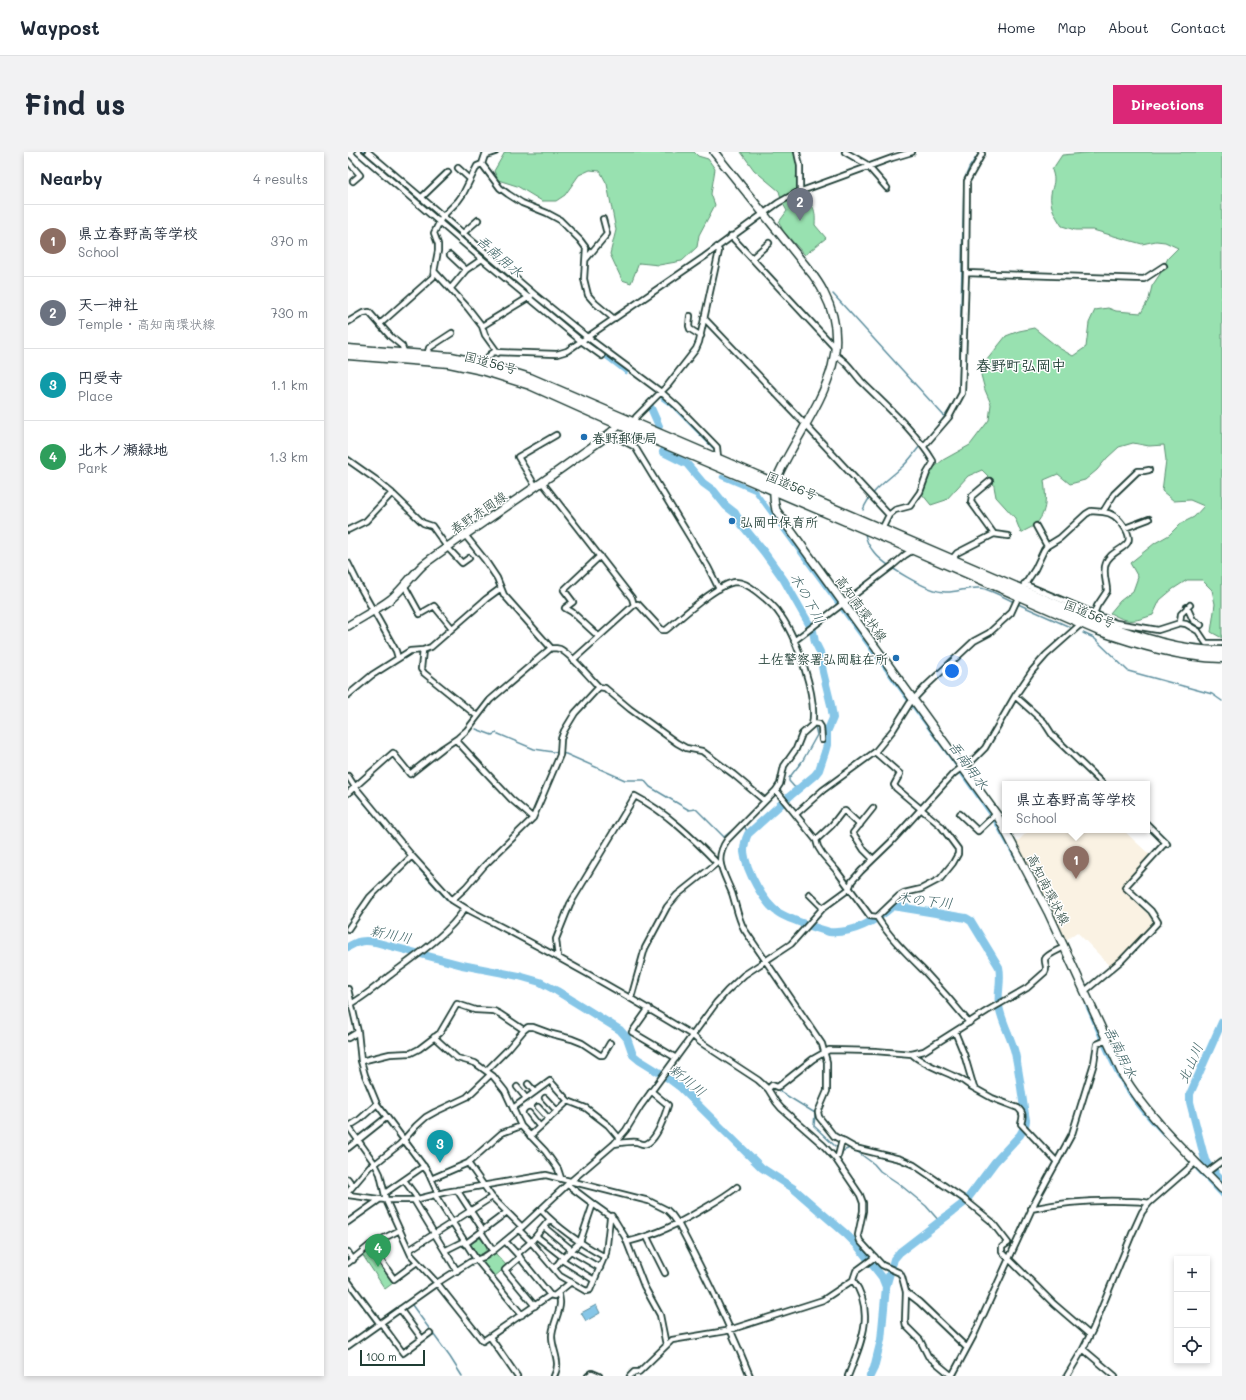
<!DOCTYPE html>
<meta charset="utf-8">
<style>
body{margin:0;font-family:Mali,"Klee One",sans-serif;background:#f2f2f3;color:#1f2937}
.controls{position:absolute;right:12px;bottom:12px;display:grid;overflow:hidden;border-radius:0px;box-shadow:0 2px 6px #0003}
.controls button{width:36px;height:36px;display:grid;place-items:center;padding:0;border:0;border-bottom:1px solid #e0e1e3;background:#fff;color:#1f2937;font:20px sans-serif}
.scale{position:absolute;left:12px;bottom:10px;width:65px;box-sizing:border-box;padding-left:4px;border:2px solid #1f3d34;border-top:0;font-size:11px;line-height:14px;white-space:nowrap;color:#1f3d34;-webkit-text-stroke:3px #fff;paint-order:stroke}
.you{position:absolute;left:604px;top:519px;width:14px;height:14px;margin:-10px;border:3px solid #fff;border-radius:50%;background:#1a73e8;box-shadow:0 0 0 6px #1a73e833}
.badge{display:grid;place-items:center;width:26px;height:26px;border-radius:50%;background:#db2777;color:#fff;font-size:13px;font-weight:700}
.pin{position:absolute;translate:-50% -33px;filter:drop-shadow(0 1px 2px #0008)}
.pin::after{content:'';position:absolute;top:21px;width:14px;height:12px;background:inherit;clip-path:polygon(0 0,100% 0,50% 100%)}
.popup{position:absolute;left:654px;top:629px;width:148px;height:52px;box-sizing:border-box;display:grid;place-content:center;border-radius:0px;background:#fff;filter:drop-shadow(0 1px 3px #0005);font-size:13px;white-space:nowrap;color:#747a83}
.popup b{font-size:15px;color:#1f2937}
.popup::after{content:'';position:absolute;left:50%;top:100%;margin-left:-8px;border:8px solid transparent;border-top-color:#fff}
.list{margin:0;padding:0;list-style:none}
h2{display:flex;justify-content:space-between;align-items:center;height:52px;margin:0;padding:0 16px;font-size:17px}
h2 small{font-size:13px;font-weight:400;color:#747a83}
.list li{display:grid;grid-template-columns:26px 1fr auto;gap:12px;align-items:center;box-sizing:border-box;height:72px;padding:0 16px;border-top:1px solid #e0e1e3}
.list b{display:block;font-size:15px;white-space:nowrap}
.list p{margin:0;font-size:13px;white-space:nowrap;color:#747a83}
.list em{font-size:13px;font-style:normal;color:#747a83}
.icon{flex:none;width:22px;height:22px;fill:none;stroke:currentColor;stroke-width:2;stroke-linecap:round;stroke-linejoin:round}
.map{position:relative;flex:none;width:874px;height:1224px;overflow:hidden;border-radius:0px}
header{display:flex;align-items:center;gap:24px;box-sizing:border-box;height:56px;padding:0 20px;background:#fff;border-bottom:1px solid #e0e1e3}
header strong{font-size:19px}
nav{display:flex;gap:22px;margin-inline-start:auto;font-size:14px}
.intro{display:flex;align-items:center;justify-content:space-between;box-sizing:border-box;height:96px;padding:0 24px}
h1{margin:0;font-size:28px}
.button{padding:10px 18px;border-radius:0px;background:#db2777;color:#fff;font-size:14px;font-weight:700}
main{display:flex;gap:24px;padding:0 24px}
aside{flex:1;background:#fff;border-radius:0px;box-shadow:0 2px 6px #0003}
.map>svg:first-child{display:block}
.built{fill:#faf2e3}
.green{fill:#98e1b0;stroke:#5c8f72}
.water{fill:#86c6e7;stroke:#5d8f9f}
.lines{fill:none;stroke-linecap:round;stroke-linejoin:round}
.stream{stroke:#5d8f9f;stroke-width:1.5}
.canal{stroke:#86c6e7;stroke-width:4.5}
.river{stroke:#86c6e7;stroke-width:8}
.minor-casing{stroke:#1f3d34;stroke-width:8}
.primary-casing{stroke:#1f3d34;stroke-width:10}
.trunk-casing{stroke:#1f3d34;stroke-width:11}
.minor{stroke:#fff;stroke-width:4.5}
.primary{stroke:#fff;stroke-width:7}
.trunk{stroke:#fff;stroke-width:8}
.poi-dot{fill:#1f6fb2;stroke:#fff;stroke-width:1.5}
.labels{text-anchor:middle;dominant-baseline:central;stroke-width:3;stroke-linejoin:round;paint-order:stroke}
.street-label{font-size:13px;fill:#1f3d34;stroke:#fff}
.poi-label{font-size:13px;font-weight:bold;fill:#1f3d34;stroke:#fff;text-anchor:start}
.water-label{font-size:14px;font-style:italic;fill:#395f61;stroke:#fff}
.quarter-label{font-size:15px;font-weight:bold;fill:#1f3d34;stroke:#fff}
</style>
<header>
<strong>Waypost</strong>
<nav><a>Home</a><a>Map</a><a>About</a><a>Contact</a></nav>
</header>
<div class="intro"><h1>Find us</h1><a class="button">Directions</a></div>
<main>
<aside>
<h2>Nearby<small>4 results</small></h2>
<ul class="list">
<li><span class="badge" style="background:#8d6e63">1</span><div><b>県立春野高等学校</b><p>School</p></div><em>370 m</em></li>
<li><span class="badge" style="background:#6b7280">2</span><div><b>天一神社</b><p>Temple · 高知南環状線</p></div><em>730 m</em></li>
<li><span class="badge" style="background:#0f9aa8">3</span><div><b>円受寺</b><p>Place</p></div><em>1.1 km</em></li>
<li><span class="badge" style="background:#2e9e5b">4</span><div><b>北木ノ瀬緑地</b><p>Park</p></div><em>1.3 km</em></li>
</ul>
</aside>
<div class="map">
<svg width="874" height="1224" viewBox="0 0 874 1224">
<rect width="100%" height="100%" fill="#fff"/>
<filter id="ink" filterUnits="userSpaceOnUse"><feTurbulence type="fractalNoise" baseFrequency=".025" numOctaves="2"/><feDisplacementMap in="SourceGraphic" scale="8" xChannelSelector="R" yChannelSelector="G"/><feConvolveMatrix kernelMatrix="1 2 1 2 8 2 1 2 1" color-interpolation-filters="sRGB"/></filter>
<g filter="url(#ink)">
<path class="built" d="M681 678H775L803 704 774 737 801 763 806 773 773 806 762 814 729 780 718 788 668 691Z"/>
<path class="green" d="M157 0H346L350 4 360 7 367 17 363 42 367 53 351 83 349 95 334 109 311 113 291 111 283 131 274 128 262 102 268 78 259 32 252 19 242 18 231 23 217 43 208 49H194L169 34 150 28 146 19Z
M393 0H448L452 11 448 25 450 36 433 46 431 39 406 18Z
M749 0H874V486L863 480 867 452 864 438 854 428H839L825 437 812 448 805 463C785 470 780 471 762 461L772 449 785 439 790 425 782 411 807 391 821 383 832 372 846 365 856 354 842 348 826 349 814 339 818 308 816 293 801 294 785 291 771 295 759 306 749 318 737 328 722 332 710 322 696 328C698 344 700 360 687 373 683 376 677 378 673 381L667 366 648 345 645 329 634 318 620 324 598 348 583 353 574 342V331L583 318 595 308 622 293 641 268 643 252 637 238 633 223 638 209 658 184 671 179 686 176 711 196 725 204 738 195 741 171 747 158 760 156 768 159 793 161 801 147 804 134 812 122 820 106 830 96 817 90 808 89 794 92 745 78H727L714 74C708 65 701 54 703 42 705 31 708 30 704 18L714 3Z
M451 42C465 52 468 55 467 73L478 86 457 103 435 79 431 70 439 59 434 50Z
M132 1086 139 1094V1098L131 1104 128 1103 121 1093Z
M22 1096 45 1128V1131L37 1137 14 1102Z
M147 1101 159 1114 146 1125 133 1110Z"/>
<path class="water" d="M248 1153 252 1161 238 1169 233 1161Z"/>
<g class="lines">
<path class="stream" d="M485 142 597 265
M515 358C522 339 540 328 554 315 561 309 566 301 572 294 587 278 600 262 611 242L616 28 621 16 631 1
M517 382C518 388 521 394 525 399 535 413 581 441 599 440 610 440 620 435 632 436 637 436 660 447 666 450
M670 452 722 475
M735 481 746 486 780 519 864 542 874 549
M128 577 144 583 148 581 186 597 218 602 277 628H296L302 635 341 658 348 657 376 685 394 670
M0 630 3 634
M449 638 441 629V626L455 608 469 583 467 574
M6 639 60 703
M396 673 400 682
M64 709 100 749
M124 762 154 778
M428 937 467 961 466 974 487 994 495 999 504 995
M507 998 526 1012 532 1019 550 1031 578 1054 592 1070
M64 1153 102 1205 114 1224"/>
<path class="canal" d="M16 0 168 132 246 196
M252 200 278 220
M315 247 325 254 367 296
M374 325 407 339 608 612
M613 620 645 665 668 706
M739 853C752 882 763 914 781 940 791 956 804 969 817 983
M843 1010 874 1043"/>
<path class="river" d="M303 256 311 274
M315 300 339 312 355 331 366 339 378 354 387 361 394 373 416 400 436 428 465 479 467 490 472 500 475 520 483 553 485 566 479 580V593L477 600 471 618 467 623 442 644 400 682C397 688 396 694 396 700 398 718 416 752 431 761 444 769 466 775 481 780 504 782 528 769 545 754L618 766 623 769 651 815C654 828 649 841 651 854 654 871 663 885 667 901 672 923 674 946 678 968L677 974 672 983 647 1010 617 1050 552 1100 546 1107 538 1135
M0 795C9 789 16 788 27 790L114 813 171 824 192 830 209 839 272 878 279 886 285 903 291 908 320 926 332 935 414 1016 445 1036 498 1082 509 1093 534 1125 538 1135 533 1188 526 1216 522 1224
M874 870 842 942V950L857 1008 860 1013 874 1028"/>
<defs>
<path id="minor" d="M10 0 134 107 233 189 254 204
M20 0 186 142 239 185 313 240 330 255 369 295 370 306
M449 0 452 14V40
M497 0 518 12 539 36
M138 3 147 0
M0 9 12 23 5 29
M134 12 152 36 160 42 174 51 199 61 212 68 232 88 238 96 236 127 240 143 247 151 266 167
M110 16 122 27
M73 46 100 20
M114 82 130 68
M383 84 488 197
M102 103 118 118
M404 106 421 91
M238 107 259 82 255 67
M86 119 120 156 134 174
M618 121 796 127 816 114
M103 136 118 118 134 107
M342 164 341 174 342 177 353 184
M356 166 454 269 541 363
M0 170 15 161 21 160 43 185 54 194 56 200
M32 172 85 125 90 99V92L86 81 94 65 110 49 115 42 129 14 134 12 138 0
M150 201 137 183 134 174 183 144
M79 203 81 196 104 181
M487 203C498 208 505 220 513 229 538 254 567 279 585 309V311L579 321 572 340 562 354 547 358 541 363 534 377
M136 212C138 207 140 203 146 200L209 202 219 199 356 105 430 51 448 41 544 6 564 0
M284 272 288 265 320 233 348 197 351 190 371 99 369 95
M261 281 287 295 360 415 371 437
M576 294 601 265 614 241 618 121 619 29 634 2 633 0
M0 308 27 327 44 341
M642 329 624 344 623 350 646 382 660 384
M194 330 284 446 286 453
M188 335 170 305 208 283
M688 374 699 394
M777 376 801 367
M0 378 18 369 44 341 75 371 84 374 99 395 114 411 121 406
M117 383 137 408 149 426 156 443 203 496
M604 407 609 401 646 382
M0 411 11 433 48 499 50 506
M676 432 768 471 810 478 832 471 838 472 850 479 858 491H874
M56 433 72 462 86 454 104 476
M286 453 290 452 314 478H318C333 466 370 431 388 430 395 430 404 436 409 440 418 447 427 454 433 464 449 487 470 546 464 573L454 582 448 597 436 614 432 632 428 638 379 688C365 708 376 721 384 741 388 753 390 766 396 777L474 892 479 910V939L470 960 471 965 486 984 507 996 552 1007 566 1013 616 1047 643 1069 660 1091 654 1095V1100L706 1152 742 1183
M839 455 845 468 853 473
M745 465 749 454 759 439C759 430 754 420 758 411 764 394 793 398 775 373 769 365 764 361 755 360
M832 471 833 462 842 453
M250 484 224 460 217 456 225 450 216 438 252 404
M446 489 544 414 557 403 565 398
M75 498 83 495 138 447 153 436
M225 508 286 453
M0 543 24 523 62 499 75 498 73 517 76 521 129 564
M667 544 696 570 705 584 755 632
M465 571 471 572 473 575 474 588
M108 588 163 647 185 666
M0 624 7 635 64 704 104 748 117 756C195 796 270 838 344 883L352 890 410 928 420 937 428 950 433 956 475 993 487 1006 512 1043 515 1051V1059L510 1083 512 1089 534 1113 552 1121 554 1125 558 1140 557 1169 558 1174 572 1188 580 1204 604 1224
M428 638 468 688 470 695 475 703 488 718 522 764 529 765 551 744 556 741 573 737 592 727 605 711 610 702V697L593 674 548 636 546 633 552 622 527 600
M0 641 45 601 62 622 95 596 110 586 119 578 142 548 203 496C206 496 209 496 212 497 225 504 240 524 251 535L257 536 282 557 329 591 338 596 354 599 385 622 417 649
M448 662 475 638 527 600 545 578 562 551 578 534 626 489 641 481 663 461 674 437 687 417 696 398 699 394 712 386 738 362 743 359 755 360 766 342 790 319H796L801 318
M612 662 630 679 648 662
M799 672 819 692
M468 688 484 673 494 660 497 659 512 673
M525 707 516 698 505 681 525 656
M461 742 475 756
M104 748 118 735 136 714 185 666 212 603 213 587 216 579 227 561 251 535
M529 765C541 785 562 805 578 821 592 836 606 852 619 868L621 871
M0 777 22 745 64 704
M210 805 208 787 222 752 287 644C318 660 345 686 369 711H372
M0 837 10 880 13 909 17 923 29 952 80 1020 90 1042
M737 839 774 808 810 770 803 759 777 735 818 690
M283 846 297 796 319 755 329 743 369 711
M3 852C17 844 29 834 41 824 65 806 101 782 117 756
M301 856 284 880 328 906
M607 880 616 902 626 936 644 946 670 956C676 961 675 965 673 972L675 974 709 1010
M86 885 109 906 127 911 145 924 157 939 173 974 197 999 210 1017 213 1026
M0 886 10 880
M564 902C572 911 598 920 610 926 615 928 620 933 626 936
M13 909 42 902 63 901 71 897 92 881 109 852 127 858 146 859 152 862 176 878
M138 919 160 897 176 878 180 875H185L204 882 224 887 234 891 252 903H255L262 891
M180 932 187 940
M169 935 178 946
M420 937 424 933 429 935 431 934 465 907 481 898 527 899 564 902 576 899 639 859 679 836 697 820C700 815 696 811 697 807 699 803 712 797 717 795
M197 946 209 959
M190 955 201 967
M165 956 202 929 220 949 238 956 260 973 271 986
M181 961 192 975
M0 974 27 1012 32 1022 38 1048 63 1103 89 1131 135 1189 202 1143
M0 975 11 968 29 952
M182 984 220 949
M266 992C273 991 282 989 289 990 292 991 294 993 298 992 309 988 317 963 320 953L303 939
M0 996 39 965
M487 1006 490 1004 494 988
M120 1011 154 981 173 974
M858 1021 874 1009
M0 1027 5 1034
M83 1027 120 1011 144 1045
M56 1028 70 1047
M220 1033 245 1052 266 1067 277 1085 296 1134 312 1163 318 1193
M109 1038 135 1078 159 1060
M0 1040 22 1014 27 1012 52 992 68 974 78 965 87 960 119 945 142 923
M37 1041 76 1014
M0 1043 38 1048H66L98 1040 198 1023 301 1049 319 1058 324 1063 331 1073C357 1122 381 1172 402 1224
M87 1043 128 1107 174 1163
M66 1048 109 1119
M683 1057C716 1050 742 1048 776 1049 785 1049 794 1049 801 1051
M193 1058C211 1077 233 1092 257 1105
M0 1070 31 1048
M196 1075 224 1098
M135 1078 133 1080 145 1098
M171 1078 183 1090 212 1124 238 1139 242 1138 258 1101 262 1066 264 1064
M188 1084 216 1106
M299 1085 317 1121
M157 1089 169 1102 202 1143 206 1144 223 1130
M279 1090C310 1082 328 1073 355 1057 367 1050 378 1044 389 1035
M117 1092 133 1080
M22 1093 46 1127 69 1110
M61 1098 144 1045 174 1075
M98 1098 116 1089
M223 1099 252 1116
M0 1100 5 1108
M169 1102 183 1090 202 1067
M172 1105 157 1118 187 1154
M214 1108 246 1128
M0 1111 22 1093 52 1078
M206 1117 212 1109 232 1090 245 1052
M0 1129 32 1172
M558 1140 571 1150 619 1196
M52 1157 74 1187
M33 1171 55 1201 82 1181
M142 1185 169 1224
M0 1194 89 1131 122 1110 136 1105 145 1099 174 1075 223 1029 266 992 278 978 292 955 368 851 379 839 396 823 443 792 475 756 501 737 504 729 513 719 543 690 605 622 613 616 619 614 637 596 667 544 684 519 698 503 734 471
M735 1197 767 1224
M206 1224C214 1210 204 1199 204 1184 204 1170 217 1155 210 1141
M240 1224 244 1221 251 1224
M282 1224 286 1220H291L324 1188 378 1179 475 1148 505 1128 508 1119 527 1105
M500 1224C513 1191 528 1160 505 1128
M604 1224 626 1183 687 1050 724 982 746 911 749 892 759 888
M719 1224 735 1197 745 1177 784 1082 794 1060 801 1051 848 1010"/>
<path id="primary" d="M366 0 465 123C469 129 473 134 476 141 508 202 468 252 440 304 429 324 422 335 428 358L649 663 700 760 775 923C801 966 839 1001 874 1037
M0 474C14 465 30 457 43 447 55 437 64 423 76 412 127 374 181 341 232 303 244 294 267 281 274 268"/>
<path id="trunk" d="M0 197 103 205 136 212 182 226 752 471C791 485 832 499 874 499
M0 203 101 211 134 218 182 233 258 267 554 393 749 478C789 492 831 505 874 506"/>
</defs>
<use href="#minor" class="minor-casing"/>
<use href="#primary" class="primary-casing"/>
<use href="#trunk" class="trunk-casing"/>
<use href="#minor" class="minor"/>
<use href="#primary" class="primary"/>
<use href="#trunk" class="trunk"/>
</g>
</g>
<g class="poi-dot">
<circle cx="236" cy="285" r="4"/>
<circle cx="384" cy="369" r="4"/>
<circle cx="548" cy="506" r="4"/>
</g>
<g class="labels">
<g class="street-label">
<text transform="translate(143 210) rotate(15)">国道56号</text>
<text transform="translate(444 333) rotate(23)">国道56号</text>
<text transform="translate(130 360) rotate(-34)">春野赤岡線</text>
<text transform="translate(514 456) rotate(54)">高知南環状線</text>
<text transform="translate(742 461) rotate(22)">国道56号</text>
<text transform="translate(701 737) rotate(63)">高知南環状線</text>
</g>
<g class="poi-label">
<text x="244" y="285">春野郵便局</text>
<text x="392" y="369">弘岡中保育所</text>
<text x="540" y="506" text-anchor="end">土佐警察署弘岡駐在所</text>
</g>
<g class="water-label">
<text transform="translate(152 104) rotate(41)">吾南用水</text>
<text transform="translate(460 446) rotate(61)">木の下川</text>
<text transform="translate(621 613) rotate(54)">吾南用水</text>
<text transform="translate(577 748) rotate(6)">木の下川</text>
<text transform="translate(43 782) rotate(12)">新川川</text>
<text transform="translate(773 900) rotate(64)">吾南用水</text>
<text transform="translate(842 911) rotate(-66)">北山川</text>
<text transform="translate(340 928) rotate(39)">新川川</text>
</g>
<g class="quarter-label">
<text x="673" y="213">春野町弘岡中</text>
</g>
</g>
</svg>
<div class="controls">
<button>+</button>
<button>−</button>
<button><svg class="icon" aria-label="locate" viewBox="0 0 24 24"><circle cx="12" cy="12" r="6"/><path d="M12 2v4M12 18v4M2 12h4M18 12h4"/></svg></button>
</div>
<div class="scale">100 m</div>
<div class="you"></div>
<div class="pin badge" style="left:728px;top:727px;background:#8d6e63">1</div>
<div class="popup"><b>県立春野高等学校</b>School</div>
<div class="pin badge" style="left:452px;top:69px;background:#6b7280">2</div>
<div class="pin badge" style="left:92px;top:1011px;background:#0f9aa8">3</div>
<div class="pin badge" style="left:30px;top:1115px;background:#2e9e5b">4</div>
</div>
</main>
